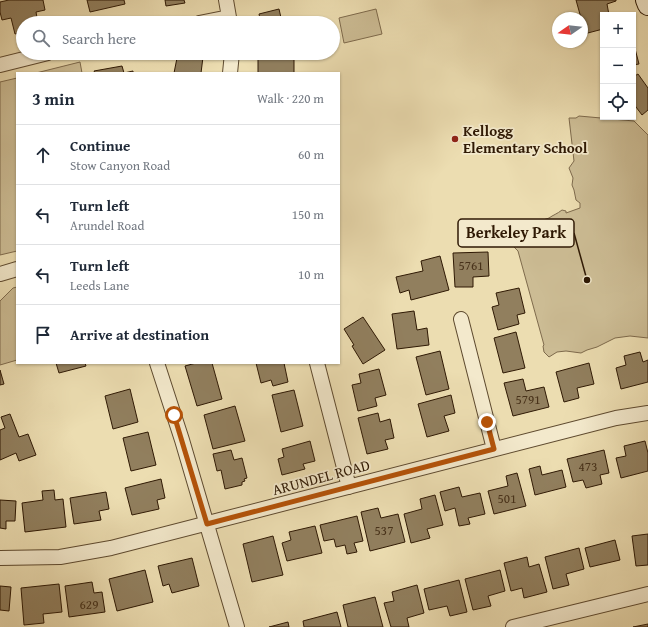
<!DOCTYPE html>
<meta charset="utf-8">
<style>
body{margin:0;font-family:"Gentium Book Plus",serif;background:#f6f6f7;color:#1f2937}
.controls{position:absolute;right:12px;top:12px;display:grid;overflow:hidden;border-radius:0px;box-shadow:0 1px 3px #0004}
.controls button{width:36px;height:36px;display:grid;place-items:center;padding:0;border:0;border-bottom:1px solid #e0e1e3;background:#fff;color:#1f2937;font:20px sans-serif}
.compass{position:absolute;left:552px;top:12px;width:36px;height:36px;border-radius:50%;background:#fff;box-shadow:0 1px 3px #0004;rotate:256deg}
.stop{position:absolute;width:12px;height:12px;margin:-9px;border:3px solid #b45309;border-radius:50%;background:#fff}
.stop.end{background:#b45309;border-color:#fff;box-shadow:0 1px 4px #0008}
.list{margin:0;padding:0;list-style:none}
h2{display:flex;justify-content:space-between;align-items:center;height:52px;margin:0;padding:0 16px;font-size:17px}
h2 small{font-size:13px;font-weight:400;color:#747a83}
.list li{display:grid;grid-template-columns:26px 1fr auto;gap:12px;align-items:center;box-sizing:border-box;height:60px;padding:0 16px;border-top:1px solid #e0e1e3}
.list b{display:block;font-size:15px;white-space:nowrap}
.list p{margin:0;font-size:13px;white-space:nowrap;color:#747a83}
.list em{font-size:13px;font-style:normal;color:#747a83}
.icon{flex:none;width:22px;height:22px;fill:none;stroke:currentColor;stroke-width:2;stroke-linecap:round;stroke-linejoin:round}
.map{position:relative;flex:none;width:648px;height:627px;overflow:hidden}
.search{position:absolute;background:#fff;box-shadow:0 1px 3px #0004;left:16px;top:16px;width:324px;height:44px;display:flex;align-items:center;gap:10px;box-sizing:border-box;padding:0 14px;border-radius:22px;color:#747a83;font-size:15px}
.panel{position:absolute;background:#fff;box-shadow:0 1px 3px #0004;left:16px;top:72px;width:324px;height:292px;border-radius:0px}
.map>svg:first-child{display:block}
.green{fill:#ccbc94;stroke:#7e6a4c}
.building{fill:#917f5e;stroke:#2f1904}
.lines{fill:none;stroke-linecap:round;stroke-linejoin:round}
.street-casing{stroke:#5e4a2f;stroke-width:16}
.secondary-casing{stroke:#2f1904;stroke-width:22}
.street{stroke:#f3e9cc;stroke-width:14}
.secondary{stroke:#f3e9cc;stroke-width:20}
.route{stroke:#b45309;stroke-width:5}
.poi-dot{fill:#8f2418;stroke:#f3e9cc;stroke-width:1.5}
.labels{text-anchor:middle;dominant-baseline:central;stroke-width:3.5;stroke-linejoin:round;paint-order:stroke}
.number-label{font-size:13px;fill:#48321a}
.poi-label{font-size:15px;font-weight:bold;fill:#2f1904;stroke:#f3e9cc;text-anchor:start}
.street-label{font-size:15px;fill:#2f1904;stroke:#f3e9cc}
.leader{fill:none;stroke:#2f1904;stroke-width:1.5}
.callout-dot{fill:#2f1904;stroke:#f3e9cc;stroke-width:1.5}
.callout{fill:#f3e9cc;stroke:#2f1904;stroke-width:1.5}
.callout-label{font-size:16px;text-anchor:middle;font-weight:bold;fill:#2f1904}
</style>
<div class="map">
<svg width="648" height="627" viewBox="0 0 648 627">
<rect width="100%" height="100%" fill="#ecddb1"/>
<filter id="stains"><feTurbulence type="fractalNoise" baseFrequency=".005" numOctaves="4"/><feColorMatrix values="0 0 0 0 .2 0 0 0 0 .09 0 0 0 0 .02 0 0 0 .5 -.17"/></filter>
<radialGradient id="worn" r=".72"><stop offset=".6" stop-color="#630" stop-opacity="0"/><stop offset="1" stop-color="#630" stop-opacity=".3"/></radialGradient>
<path class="green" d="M376 9 382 34 344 43 339 18Z
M80 62 82 73H36Z
M17 78V251L0 255V82Z
M579 116 634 121 648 135V338L630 336 615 338 597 347 587 350 581 353 566 351 557 352 549 357 544 352 543 346 544 345 518 251 512 245 508 239 510 232 513 230 549 218C553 215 557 214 562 210L566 211V213L580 208V203L576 200 574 190 572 185 573 178 569 168 574 161 569 118H576Z
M17 287V360L0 365V301L13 288Z"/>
<path class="building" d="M9 0H43L45 10 36 12 38 23H23V32L15 34 11 18 2 20 0 12V2Z
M87 0H124L125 4 90 12Z
M165 0H184L185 3 166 6Z
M576 0H616V1L607 4 609 15H603V19L601 20 603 29 584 34 582 18H581Z
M279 9 282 22 290 20 291 23H261L259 14Z
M633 41 639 64 633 65Z
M178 53 203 57 201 73H174Z
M258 59H294V73H258Z
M122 66 124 73 133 71V73H95L94 71Z
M638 74 648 88V110L642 115 633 103V77Z
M488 252 489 276 473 277V287H455L453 253Z
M440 256 449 290 411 300 409 290 400 293 396 277 423 271 421 261Z
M519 288 525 313 517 315 519 324 498 330 492 307 499 305 496 293Z
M414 311 417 330 427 328 429 345 397 349 392 314Z
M363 317 385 350 363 364 352 346 354 345 344 329Z
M516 332 525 368 503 373 494 338Z
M440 351 449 389 426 395 416 357Z
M640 352 643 362 648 360V382L621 389 616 368 626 365 624 356Z
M56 363H85L86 366 59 373Z
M196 363H212L222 399 197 406 185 366Z
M256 363H284L288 382 273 386 271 380 261 383Z
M589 363 594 384 577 388 579 398 564 402 556 372Z
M379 369 386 395 375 398 377 406 358 411 352 385 361 383 359 374Z
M0 370 4 384 0 385Z
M523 379 526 391 544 387 549 407 513 416 504 383Z
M130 389 138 422 113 429 105 396Z
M294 390 303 426 281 432 272 395Z
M451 395 455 413 444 416 449 431 427 437 418 404Z
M235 406 245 441 213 449 204 415Z
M378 413 380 422 390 419 394 438 385 440 388 449 367 454 358 418Z
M10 414 19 437 28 434 36 455 19 461 16 453 0 460V430L5 428 1 417Z
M148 432 156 465 131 471 123 438Z
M310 441 315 461 303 464 305 469 282 475 278 459 284 457 282 449Z
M645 441 648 453V471L621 478 616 458 626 456 624 446Z
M231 450 234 460 242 458 247 478 244 479 245 481 242 482V485L225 489 221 470 217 471 213 454Z
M604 450 609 473 600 475 602 484 586 488 583 480 573 482 567 459Z
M540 466 542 475 562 470 566 487 535 495 529 469Z
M517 473 526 506 494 514 488 491 508 486 506 476Z
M161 479 165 498 157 500 159 509 132 515 125 488Z
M459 487 462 497 480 493 485 514 468 518 470 524 459 526 455 508 445 511 440 492Z
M54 490 55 500 63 499 66 527 25 532 22 503 43 500 42 491Z
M106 492 109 509 99 511 101 520 74 524 70 498Z
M435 495 443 525 427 529 430 538 411 543 404 514 422 509 420 499Z
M0 500 16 501 15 521H6V529L0 528Z
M378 508 381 518 398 514 405 542 370 551 361 512Z
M357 516 363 541 354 543 357 552 347 554 345 545 336 547 334 539 324 541 320 525Z
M315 526 322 553 287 561 282 543 291 540 289 532Z
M648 534V565L636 566 632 536Z
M273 536 283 575 252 582 243 544Z
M615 540 620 560 590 567 585 548Z
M579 548 584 569 566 574 569 585 553 589 545 557Z
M527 557 529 567 539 564 547 592 524 598 522 588 511 591 504 563Z
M192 558 199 586 172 593 169 584 163 586 158 566Z
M145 570 153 602 117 611 109 579Z
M500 570 505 591 488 596 491 606 473 610 465 579Z
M459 580 467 612 450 616 447 606 429 610 424 589Z
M92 582 94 593 102 592 105 612 69 617 65 586Z
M59 584 62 612 43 614 44 623 24 625 21 588Z
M417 585 424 613 407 618 409 627H391L384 603 394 601 392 592Z
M0 586 11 587 9 611 0 610Z
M375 597 383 627H348L343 605Z
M337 612 341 627H304L303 621Z
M288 622 289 627H269Z
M648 624V627H633Z"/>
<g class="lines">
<defs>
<path id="street" d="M226 0 230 23
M199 23 229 17
M0 65 48 53
M230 73 232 53
M0 274 17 269
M461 319 494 449
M157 363 182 440 237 627
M317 363 349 487
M0 558 60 557 111 548 616 418 648 413
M513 627 648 594"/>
<path id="secondary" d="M646 0 648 5"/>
</defs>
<use href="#street" class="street-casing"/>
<use href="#secondary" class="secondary-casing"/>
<use href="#street" class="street"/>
<use href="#secondary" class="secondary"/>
</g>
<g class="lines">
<path class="route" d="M174 415 207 524 494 449 487 422"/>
</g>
<circle class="poi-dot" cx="455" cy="139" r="4"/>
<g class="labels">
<g class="number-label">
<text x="471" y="265">5761</text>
<text x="528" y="399">5791</text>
<text x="588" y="466">473</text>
<text x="507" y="498">501</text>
<text x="384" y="530">537</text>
<text x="89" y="604">629</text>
</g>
<g class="poi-label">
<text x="463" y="130">Kellogg<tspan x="463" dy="17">Elementary School</tspan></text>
</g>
<g class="street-label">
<text transform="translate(321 477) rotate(-15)">ARUNDEL ROAD</text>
</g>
</g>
<path class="leader" d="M587 280L574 233"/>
<circle class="callout-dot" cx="587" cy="280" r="4"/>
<rect class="callout" x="458" y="219" width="116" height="28" rx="4"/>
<g class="callout-label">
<text x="516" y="238">Berkeley Park</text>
</g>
<rect width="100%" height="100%" filter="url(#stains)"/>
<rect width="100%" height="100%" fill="url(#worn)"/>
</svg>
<div class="controls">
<button>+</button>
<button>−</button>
<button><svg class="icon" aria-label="locate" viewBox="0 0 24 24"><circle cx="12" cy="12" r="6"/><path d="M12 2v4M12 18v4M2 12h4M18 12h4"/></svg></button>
</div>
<svg class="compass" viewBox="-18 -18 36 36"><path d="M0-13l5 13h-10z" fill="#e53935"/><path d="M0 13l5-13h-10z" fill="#747a83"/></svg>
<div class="stop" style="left:174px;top:415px"></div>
<div class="stop end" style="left:487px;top:422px"></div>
<div class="search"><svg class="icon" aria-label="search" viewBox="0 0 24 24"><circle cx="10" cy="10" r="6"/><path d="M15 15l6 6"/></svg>Search here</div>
<section class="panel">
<h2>3 min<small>Walk · 220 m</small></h2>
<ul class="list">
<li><svg class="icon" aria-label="ahead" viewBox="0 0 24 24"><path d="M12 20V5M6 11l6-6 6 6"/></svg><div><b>Continue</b><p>Stow Canyon Road</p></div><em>60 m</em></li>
<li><svg class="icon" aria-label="left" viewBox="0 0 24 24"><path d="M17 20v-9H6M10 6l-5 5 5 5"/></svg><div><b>Turn left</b><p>Arundel Road</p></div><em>150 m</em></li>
<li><svg class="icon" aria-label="left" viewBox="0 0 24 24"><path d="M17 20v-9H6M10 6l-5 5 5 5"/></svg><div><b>Turn left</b><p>Leeds Lane</p></div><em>10 m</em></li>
<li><svg class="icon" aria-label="arrive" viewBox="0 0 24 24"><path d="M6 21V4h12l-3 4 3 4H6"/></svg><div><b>Arrive at destination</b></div></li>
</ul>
</section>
</div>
